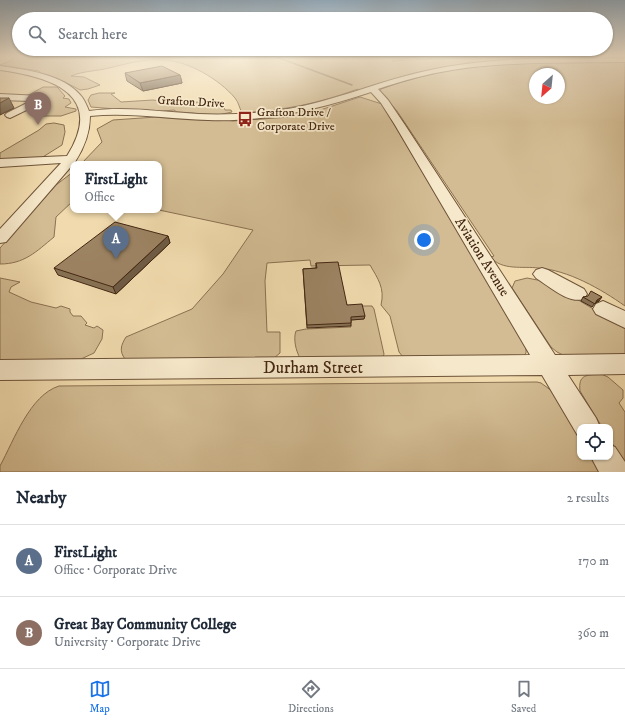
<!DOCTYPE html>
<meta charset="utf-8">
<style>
body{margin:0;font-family:"IM FELL DW Pica",serif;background:#f2f2f3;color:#1f2937}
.controls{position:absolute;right:12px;bottom:12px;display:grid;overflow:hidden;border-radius:8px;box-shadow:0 1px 3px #0004}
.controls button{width:36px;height:36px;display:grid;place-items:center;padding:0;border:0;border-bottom:1px solid #e0e1e3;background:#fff;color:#1f2937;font:20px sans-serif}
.compass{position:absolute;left:529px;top:68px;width:36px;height:36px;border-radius:50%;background:#fff;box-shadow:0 1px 3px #0004;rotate:207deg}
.you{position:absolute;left:424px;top:240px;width:14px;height:14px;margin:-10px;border:3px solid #fff;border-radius:50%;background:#1a73e8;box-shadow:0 0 0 6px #1a73e833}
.badge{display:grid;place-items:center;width:26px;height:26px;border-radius:50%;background:#1a73e8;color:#fff;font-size:13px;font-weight:700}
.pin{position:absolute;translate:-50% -33px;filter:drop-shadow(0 1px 2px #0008)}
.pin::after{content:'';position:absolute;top:21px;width:14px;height:12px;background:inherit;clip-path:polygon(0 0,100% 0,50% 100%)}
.popup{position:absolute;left:70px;top:161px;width:92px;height:52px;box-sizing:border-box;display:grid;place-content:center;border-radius:8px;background:#fff;filter:drop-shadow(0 1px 3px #0005);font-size:13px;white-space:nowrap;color:#747a83}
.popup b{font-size:15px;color:#1f2937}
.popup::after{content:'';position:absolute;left:50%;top:100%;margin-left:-8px;border:8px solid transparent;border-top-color:#fff}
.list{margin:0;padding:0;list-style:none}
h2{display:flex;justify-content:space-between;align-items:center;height:52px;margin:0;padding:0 16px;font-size:17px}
h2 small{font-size:13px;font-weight:400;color:#747a83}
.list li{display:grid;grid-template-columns:26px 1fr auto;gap:12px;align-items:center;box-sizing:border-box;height:72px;padding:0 16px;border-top:1px solid #e0e1e3}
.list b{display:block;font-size:15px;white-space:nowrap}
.list p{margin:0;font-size:13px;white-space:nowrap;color:#747a83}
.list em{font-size:13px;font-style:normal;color:#747a83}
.icon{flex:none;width:22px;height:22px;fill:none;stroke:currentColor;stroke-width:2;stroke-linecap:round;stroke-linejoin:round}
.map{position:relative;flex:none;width:625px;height:472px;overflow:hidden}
.search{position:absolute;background:#fff;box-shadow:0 1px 3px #0004;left:12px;right:12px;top:12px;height:44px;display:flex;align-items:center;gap:10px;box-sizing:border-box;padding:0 14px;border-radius:22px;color:#747a83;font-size:15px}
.sheet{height:196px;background:#fff}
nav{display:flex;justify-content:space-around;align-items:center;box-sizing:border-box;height:56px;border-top:1px solid #e0e1e3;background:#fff;font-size:11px;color:#747a83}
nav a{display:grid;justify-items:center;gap:2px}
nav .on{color:#1a73e8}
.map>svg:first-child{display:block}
.green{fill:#d3bc93;stroke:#8b7152;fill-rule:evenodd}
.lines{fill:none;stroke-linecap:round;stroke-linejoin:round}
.stream{stroke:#886d50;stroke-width:1.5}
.minor-casing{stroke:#6e5339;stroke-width:2}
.minor{fill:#f6e8ca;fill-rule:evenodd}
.wall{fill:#877255;stroke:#432612}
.shaded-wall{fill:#6e5c45;stroke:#432612}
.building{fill:#9d8463;stroke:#432612}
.labels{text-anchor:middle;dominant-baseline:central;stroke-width:3.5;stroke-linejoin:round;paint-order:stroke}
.far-street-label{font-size:12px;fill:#432612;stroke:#f6e8ca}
.far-poi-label{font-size:12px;fill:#432612;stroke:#f6e8ca;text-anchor:start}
.street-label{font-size:14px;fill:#432612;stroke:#f6e8ca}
.near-street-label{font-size:17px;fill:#432612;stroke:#f6e8ca}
</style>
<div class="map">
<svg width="625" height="472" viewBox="0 0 625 472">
<rect width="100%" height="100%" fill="#f1dbae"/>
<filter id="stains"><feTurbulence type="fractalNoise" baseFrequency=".005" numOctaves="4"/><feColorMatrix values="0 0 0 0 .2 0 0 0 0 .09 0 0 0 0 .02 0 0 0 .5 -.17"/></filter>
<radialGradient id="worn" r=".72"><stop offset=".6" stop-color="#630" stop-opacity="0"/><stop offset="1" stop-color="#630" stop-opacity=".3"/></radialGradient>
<path class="green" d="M15 56H422L392 61 432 59 429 57 437 56H565L585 59 456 66 359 92 358 89C316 104 286 110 242 113 239 107 239 103 235 98 219 79 188 61 164 60 146 58 126 64 109 68 97 71 83 71 71 76L84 77 100 85 88 89 80 90 65 82 40 73 39 71 0 65 12 60 13 59 11 58Z
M625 61V306C601 289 568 270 538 268 524 266 501 271 491 257L494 256 397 111 380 91 381 89C406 80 431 73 458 69 513 61 569 63 625 61ZM535 74H559V98H535Z
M43 87H57L65 96 63 98 69 99 71 103 65 107 76 109V111L61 116H40L48 110 49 107 43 106 47 100 25 97Z
M99 93H115L111 94 121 102 153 100 160 101 165 105 199 102 224 107 225 110H231L232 112 218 115 177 112 174 110 153 112 91 107 88 100 91 95Z
M360 97 382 104 526 346V353L522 358 403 357 399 352 390 316 381 305C385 288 378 279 370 265L311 266 310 260 267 263 265 281 267 332H280V353L274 358 125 359C119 351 121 345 126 337L192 309 223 274 253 230 159 210V164H81L102 142 97 129 113 120 156 117 233 121 290 117 311 113Z
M54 123 64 125 65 132 62 145 38 160 0 161V153L39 130 46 124Z
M73 172V201L56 217 54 237C36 252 24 264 0 264V248L56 185Z
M0 278 20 282 11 287 9 292 31 302 56 308 61 306 70 309V312L73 316H81L87 323 85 325 94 328 97 326 103 330 102 339 94 353 81 359 0 360Z
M527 278 548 282 600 313 625 325V357L565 356 557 352 551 347 512 288 515 281Z
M362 306H372L374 309 384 354 383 358H300C296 351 293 339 296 331L306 329 351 327 350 320 364 319Z
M601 374 608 377 623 390V398L619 403 625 412V463L610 440V427H602L580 391C578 374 587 375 601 374Z
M537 382 541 383 552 391 580 437V457H591L600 472H0V466C14 440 30 395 59 386Z"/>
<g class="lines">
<path class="stream" d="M274 56 352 85"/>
<defs>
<path id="minor" d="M625 58V62C567 63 509 61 452 70 426 74 402 81 378 89L388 100 405 125 555 355 625 354V374L568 375 596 418 600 427H580V437L578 436 542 375 0 380V360L530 355 395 125 381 103 371 92C316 110 266 122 208 120 168 119 129 112 90 116 90 133 84 148 75 162L6 242 0 243V229L61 163 0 167V159L67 156C106 94 51 77 0 70V66C27 70 64 74 82 97 85 101 87 106 89 111 126 106 162 112 198 114 223 115 249 114 274 111 326 105 374 82 426 71 491 56 559 59 625 58Z
M0 94 41 96 45 99 43 102 10 118 7 117 5 115 7 113 31 101 0 100Z
M542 268 548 270 584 289 587 294 584 299C568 304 549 286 536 278L533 274 536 270Z
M603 301 625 311V328L596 314 593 309 596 304Z
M610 445 615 447 625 462V472H599L591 457H610Z"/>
</defs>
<use href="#minor" class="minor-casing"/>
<use href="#minor" class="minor"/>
</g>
<path class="wall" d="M125 73 180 75 182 83 143 91 127 81Z
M168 236 170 243 116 294 58 275 54 268Z
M316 263 347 305 365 316 364 319 351 320V326L307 328 303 269 316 268Z
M583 297 599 301 595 303 592 307 581 301Z"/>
<path class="shaded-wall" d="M180 75 182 83 143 91 140 83Z
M9 98 14 108 0 115V103Z
M168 236 170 243 116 294 113 287Z
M602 297 599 301 595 303 597 300Z"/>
<path class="building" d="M162 66 180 75 140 83 125 73Z
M0 98H9L0 103Z
M115 222 168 236 113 287 54 268Z
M338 262 347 305 362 304 365 316 351 317V323L307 325 303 269 317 268 316 263Z
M591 291 602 297 597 300 595 304 583 297 588 296Z"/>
<linearGradient id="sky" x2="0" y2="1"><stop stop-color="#94abbc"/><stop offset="0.46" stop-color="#f9efdb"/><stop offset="1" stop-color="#f9efdb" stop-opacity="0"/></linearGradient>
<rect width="625" height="122" fill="url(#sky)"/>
<defs>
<symbol id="bus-bare" viewBox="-9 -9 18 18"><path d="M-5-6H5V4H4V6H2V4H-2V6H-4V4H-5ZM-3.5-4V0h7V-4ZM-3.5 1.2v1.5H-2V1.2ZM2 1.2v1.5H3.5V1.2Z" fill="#8f2418" stroke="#f6e8ca" stroke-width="2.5" paint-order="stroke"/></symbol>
</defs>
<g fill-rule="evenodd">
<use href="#bus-bare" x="234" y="108" width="22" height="22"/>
</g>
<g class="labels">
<g class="far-street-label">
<text transform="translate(191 102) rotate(3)">Grafton Drive</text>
</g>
<g class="far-poi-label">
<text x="257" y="112">Grafton Drive /<tspan x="257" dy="14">Corporate Drive</tspan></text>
</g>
<g class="street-label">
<text transform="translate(482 257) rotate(58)">Aviation Avenue</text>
</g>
<g class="near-street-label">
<text x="313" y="368">Durham Street</text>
</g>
</g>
<rect width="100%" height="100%" filter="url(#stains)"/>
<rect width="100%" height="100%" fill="url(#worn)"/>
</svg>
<div class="controls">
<button><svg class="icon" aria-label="locate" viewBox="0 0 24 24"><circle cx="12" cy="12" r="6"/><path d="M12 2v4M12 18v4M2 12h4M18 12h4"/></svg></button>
</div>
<svg class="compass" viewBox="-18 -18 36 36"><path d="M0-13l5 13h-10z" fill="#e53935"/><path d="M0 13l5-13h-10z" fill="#747a83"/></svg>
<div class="you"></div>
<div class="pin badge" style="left:116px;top:259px;background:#5c6f8a">A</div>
<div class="popup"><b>FirstLight</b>Office</div>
<div class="pin badge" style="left:38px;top:125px;background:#8d6e63">B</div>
<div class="search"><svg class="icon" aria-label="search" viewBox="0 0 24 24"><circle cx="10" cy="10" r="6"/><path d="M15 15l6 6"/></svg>Search here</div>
</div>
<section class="sheet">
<h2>Nearby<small>2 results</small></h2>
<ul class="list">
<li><span class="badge" style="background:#5c6f8a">A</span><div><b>FirstLight</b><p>Office · Corporate Drive</p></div><em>170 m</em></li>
<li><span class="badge" style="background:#8d6e63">B</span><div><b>Great Bay Community College</b><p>University · Corporate Drive</p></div><em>360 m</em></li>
</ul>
</section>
<nav>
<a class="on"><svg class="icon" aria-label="map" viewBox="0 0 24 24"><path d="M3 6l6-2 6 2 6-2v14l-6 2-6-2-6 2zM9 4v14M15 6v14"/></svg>Map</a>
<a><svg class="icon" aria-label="directions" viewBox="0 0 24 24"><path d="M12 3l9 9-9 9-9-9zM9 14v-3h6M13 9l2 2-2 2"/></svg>Directions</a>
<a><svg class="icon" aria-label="saved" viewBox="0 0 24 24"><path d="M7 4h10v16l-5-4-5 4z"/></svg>Saved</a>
</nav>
